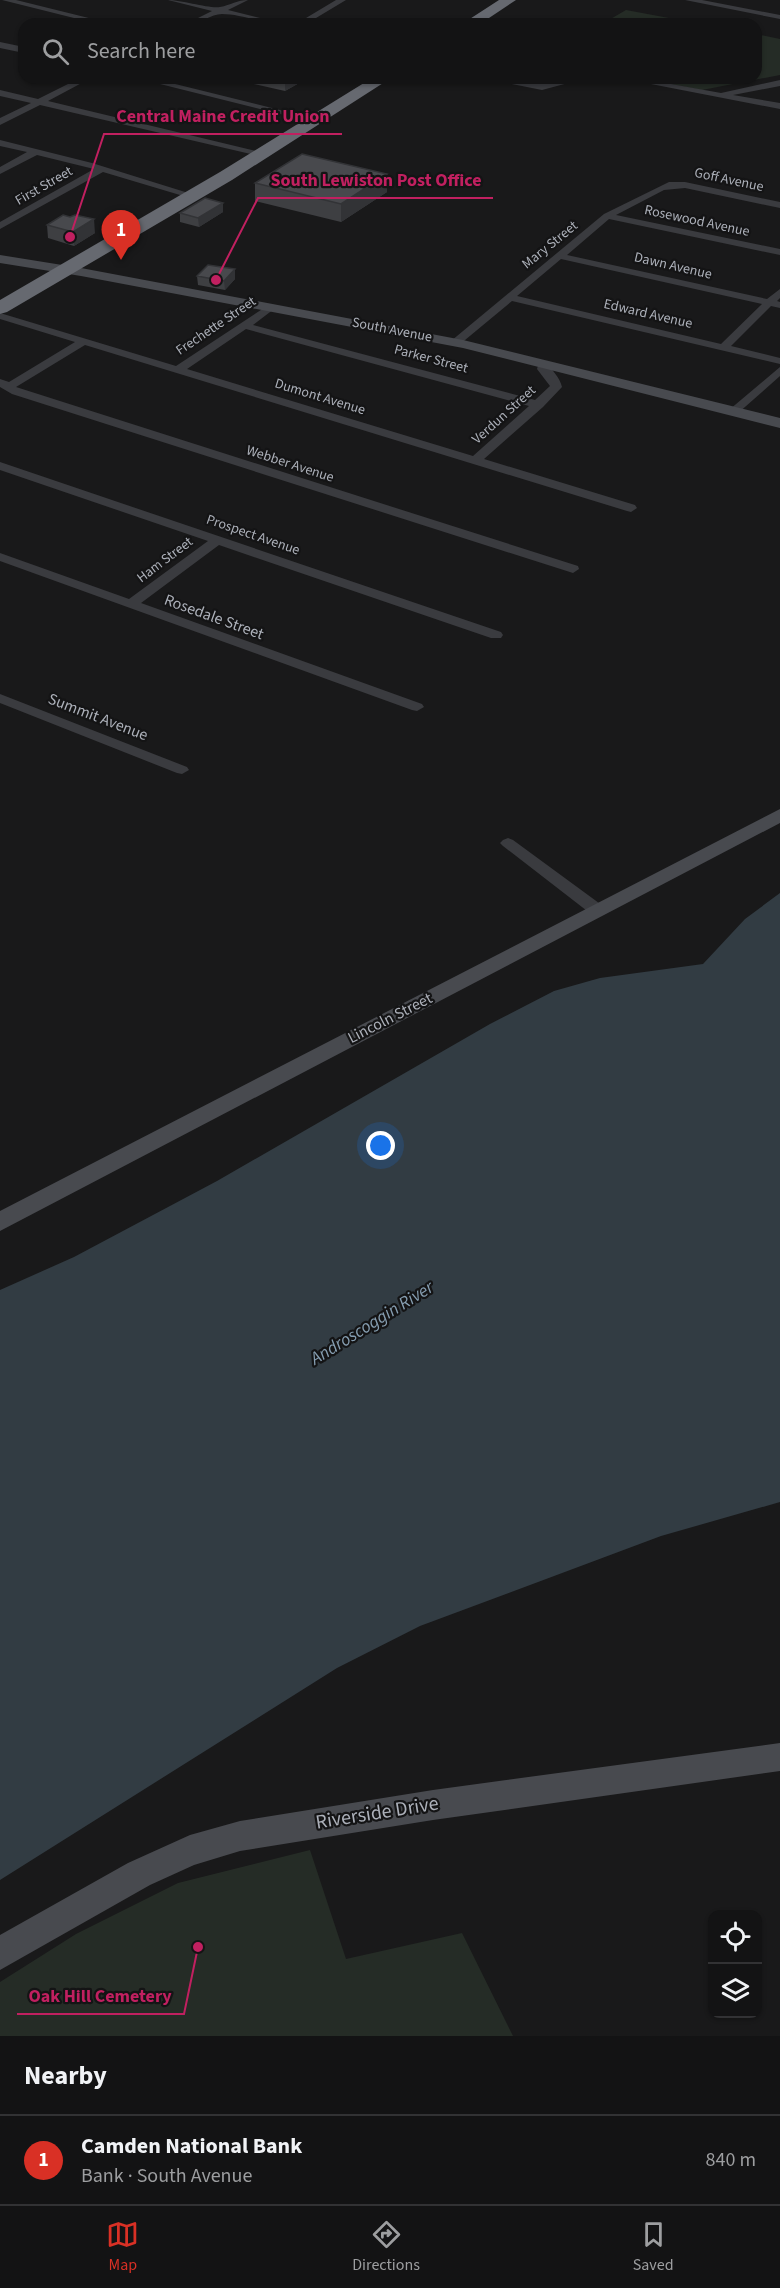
<!DOCTYPE html>
<meta charset="utf-8">
<style>
body{margin:0;font-family:"Source Sans 3",sans-serif;background:#202022;color:#f1f3f6}
.controls{position:absolute;right:18px;bottom:18px;display:grid;overflow:hidden;border-radius:12px;box-shadow:0 2px 4px #0004}
.controls button{width:54px;height:54px;display:grid;place-items:center;padding:0;border:0;border-bottom:2px solid #323234;background:#131314;color:#f1f3f6;font:30px sans-serif}
.you{position:absolute;left:381px;top:1146px;width:21px;height:21px;margin:-15px;border:4px solid #fff;border-radius:50%;background:#1a73e8;box-shadow:0 0 0 9px #1a73e833}
.badge{display:grid;place-items:center;width:39px;height:39px;border-radius:50%;background:#d93025;color:#fff;font-size:20px;font-weight:700}
.pin{position:absolute;translate:-50% -50px;filter:drop-shadow(0 2px 3px #0008)}
.pin::after{content:'';position:absolute;top:32px;width:21px;height:18px;background:inherit;clip-path:polygon(0 0,100% 0,50% 100%)}
.list{margin:0;padding:0;list-style:none}
h2{display:flex;justify-content:space-between;align-items:center;height:78px;margin:0;padding:0 24px;font-size:26px}
h2 small{font-size:20px;font-weight:400;color:#9d9ea0}
.list li{display:grid;grid-template-columns:39px 1fr auto;gap:18px;align-items:center;box-sizing:border-box;height:90px;padding:0 24px;border-top:2px solid #323234}
.list b{display:block;font-size:22px;white-space:nowrap}
.list p{margin:0;font-size:20px;white-space:nowrap;color:#9d9ea0}
.list em{font-size:20px;font-style:normal;color:#9d9ea0}
.icon{flex:none;width:33px;height:33px;fill:none;stroke:currentColor;stroke-width:2;stroke-linecap:round;stroke-linejoin:round}
.map{position:relative;flex:none;width:780px;height:2036px;overflow:hidden}
.search{position:absolute;background:#131314;box-shadow:0 2px 4px #0004;left:18px;right:18px;top:18px;height:66px;display:flex;align-items:center;gap:15px;box-sizing:border-box;padding:0 21px;border-radius:18px;color:#9d9ea0;font-size:22px}
.sheet{height:168px;background:#131314}
nav{display:flex;justify-content:space-around;align-items:center;box-sizing:border-box;height:84px;border-top:2px solid #323234;background:#131314;font-size:16px;color:#9d9ea0}
nav a{display:grid;justify-items:center;gap:3px}
nav .on{color:#d93025}
.map>svg:first-child{display:block}
.green{fill:#252c26}
.water{fill:#323c43}
.lines{fill:none;stroke-linecap:round;stroke-linejoin:round}
.street{fill:#3a3b3f;fill-rule:evenodd}
.secondary{fill:#484a4f;fill-rule:evenodd}
.highway{fill:#666970;fill-rule:evenodd}
.wall{fill:#3e3f42}
.shaded-wall{fill:#323336}
.building{fill:#48494d;stroke:#323336;stroke-width:1.5}
.labels{text-anchor:middle;dominant-baseline:central;stroke-width:4.5;stroke-linejoin:round;paint-order:stroke}
.far-street-label{font-size:14px;fill:#acb0b9;stroke:#141415}
.street-label{font-size:16px;fill:#acb0b9;stroke:#141415}
.water-label{font-size:18px;font-style:italic;fill:#869eb1;stroke:#141415}
.near-street-label{font-size:20px;fill:#acb0b9;stroke:#141415}
.leader{fill:none;stroke:#c12060;stroke-width:2}
.callout-dot{fill:#c12060;stroke:#141415;stroke-width:2}
.callout-label{font-size:18px;text-anchor:middle;font-weight:bold;fill:#c12060;stroke:#141415;stroke-width:4.5;stroke-linejoin:round;paint-order:stroke}
</style>
<div class="map">
<svg width="780" height="2036" viewBox="0 0 780 2036">
<rect width="100%" height="100%" fill="#19191a"/>
<path class="green" d="M626 10 701 24H602Z
M756 34 780 39V75L702 90 638 78H756Z
M310 1850 346 1959 462 1933 513 2036H0V1982L76 1934 178 1883Z"/>
<path class="water" d="M780 893V1502L661 1536 420 1626 337 1668 0 1880V1290L74 1257 217 1181 490 1024 554 991 600 978 703 964 745 919Z"/>
<g class="lines">
<path class="street" d="M2 0H16L113 24H98Z
M168 0C182 0 210 9 220 7 231 5 237 0 248 0L228 10 284 24C263 24 242 14 222 14 211 14 200 24 186 24L212 11Z
M336 0H346L306 24H296Z
M685 0H702L780 15V19Z
M0 42 24 47V53L0 48Z
M80 78H91L48 101 268 154 263 157 40 105 0 125V118L31 103 0 96V90L38 99Z
M136 78H151L320 120 316 123Z
M344 78H359L377 84 373 87Z
M482 78C502 78 520 83 539 84 555 85 571 78 587 78L542 90Z
M620 78H638L721 93 780 80V86L733 95 780 103V109Z
M0 140 92 163 198 196 190 198 103 172 0 229V222L94 169 37 155 0 174V167L27 152 0 146Z
M669 182H685L780 202V208L685 188 664 190 616 215 780 249V255L609 219 567 255 767 299 780 289V298L777 301 780 302V308L771 306 731 346 780 358V364L512 301 459 345H451V341L604 214ZM561 259 762 304 721 344 517 296Z
M270 304 274 305V309L253 325 535 400 550 386 537 369 539 362H547C551 370 560 377 562 387L543 407 484 459 635 505 637 508 631 512 627 511 85 345 16 387 578 566 579 569 573 573 12 394 0 387V379L9 382 75 342 0 319V313L176 366ZM246 329 529 406 473 456 187 369Z
M780 367V376L737 414H729V410Z
M0 462 501 632 503 635 501 638H491L219 545 141 603 422 704 424 707 417 711 412 710 0 561V553L129 599 208 541 0 470Z
M0 694 187 767 189 770 182 774 177 773 0 703Z
M508 838 513 840 603 906 605 910 603 914H591L503 846 500 843 503 840Z"/>
<path class="secondary" d="M0 255 81 268 463 340 780 418V428L463 348 81 276 0 263Z
M780 809V823L0 1231V1211Z
M780 1743V1771L433 1820 240 1851 194 1865 150 1885 0 1970V1935L128 1863 190 1835 240 1821 433 1790Z"/>
<path class="highway" d="M499 0H516L480 24H462Z
M372 78H391L232 180 7 312 0 314V300L220 172Z"/>
</g>
<path class="wall" d="M249 78H301V82L285 91 249 83Z
M387 174V192L341 222 255 201V183Z
M223 203V212L199 227 180 222V213Z
M47 225 95 233 74 246 48 238Z
M197 276 235 279 225 290 198 285Z"/>
<path class="shaded-wall" d="M285 78H301V82L285 91Z
M387 174V192L341 222V204Z
M223 203V212L199 227 198 218Z
M94 219 95 233 74 246 73 232Z
M235 269V279L225 290 224 281Z"/>
<path class="building" d="M302 154 387 174 341 204 255 183Z
M205 198 223 203 198 218 180 213Z
M63 215 70 217 75 215 94 219 73 232 47 225Z
M208 265 235 269 224 281 197 276Z"/>
<g class="labels">
<g class="far-street-label">
<text transform="translate(729 180) rotate(12)">Goff Avenue</text>
<text transform="translate(44 186) rotate(-30)">First Street</text>
<text transform="translate(697 221) rotate(12)">Rosewood Avenue</text>
<text transform="translate(550 245) rotate(-39)">Mary Street</text>
<text transform="translate(673 266) rotate(13)">Dawn Avenue</text>
<text transform="translate(648 314) rotate(13)">Edward Avenue</text>
<text transform="translate(216 326) rotate(-34)">Frechette Street</text>
<text transform="translate(392 330) rotate(11)">South Avenue</text>
<text transform="translate(431 359) rotate(15)">Parker Street</text>
<text transform="translate(320 397) rotate(17)">Dumont Avenue</text>
<text transform="translate(504 415) rotate(-42)">Verdun Street</text>
<text transform="translate(290 464) rotate(18)">Webber Avenue</text>
<text transform="translate(253 535) rotate(19)">Prospect Avenue</text>
<text transform="translate(165 560) rotate(-37)">Ham Street</text>
</g>
<g class="street-label">
<text transform="translate(214 617) rotate(20)">Rosedale Street</text>
<text transform="translate(98 717) rotate(21)">Summit Avenue</text>
<text transform="translate(390 1018) rotate(-27)">Lincoln Street</text>
</g>
<g class="water-label">
<text transform="translate(372 1323) rotate(-32)">Androscoggin River</text>
</g>
<g class="near-street-label">
<text transform="translate(377 1813) rotate(-9)">Riverside Drive</text>
</g>
</g>
<path class="leader" d="M70 237L104 134H342M216 280L258 198H493M198 1947L184 2014H17"/>
<g class="callout-dot">
<circle cx="70" cy="237" r="6"/>
<circle cx="216" cy="280" r="6"/>
<circle cx="198" cy="1947" r="6"/>
</g>
<g class="callout-label">
<text x="223" y="122">Central Maine Credit Union</text>
<text x="376" y="186">South Lewiston Post Office</text>
<text x="100" y="2002">Oak Hill Cemetery</text>
</g>
</svg>
<div class="controls">
<button><svg class="icon" aria-label="locate" viewBox="0 0 24 24"><circle cx="12" cy="12" r="6"/><path d="M12 2v4M12 18v4M2 12h4M18 12h4"/></svg></button>
<button><svg class="icon" aria-label="layers" viewBox="0 0 24 24"><path d="M12 4l9 5-9 5-9-5zM3 14l9 5 9-5"/></svg></button>
</div>
<div class="you"></div>
<div class="pin badge" style="left:121px;top:260px">1</div>
<div class="search"><svg class="icon" aria-label="search" viewBox="0 0 24 24"><circle cx="10" cy="10" r="6"/><path d="M15 15l6 6"/></svg>Search here</div>
</div>
<section class="sheet">
<h2>Nearby<small></small></h2>
<ul class="list">
<li><span class="badge">1</span><div><b>Camden National Bank</b><p>Bank · South Avenue</p></div><em>840 m</em></li>
</ul>
</section>
<nav>
<a class="on"><svg class="icon" aria-label="map" viewBox="0 0 24 24"><path d="M3 6l6-2 6 2 6-2v14l-6 2-6-2-6 2zM9 4v14M15 6v14"/></svg>Map</a>
<a><svg class="icon" aria-label="directions" viewBox="0 0 24 24"><path d="M12 3l9 9-9 9-9-9zM9 14v-3h6M13 9l2 2-2 2"/></svg>Directions</a>
<a><svg class="icon" aria-label="saved" viewBox="0 0 24 24"><path d="M7 4h10v16l-5-4-5 4z"/></svg>Saved</a>
</nav>
